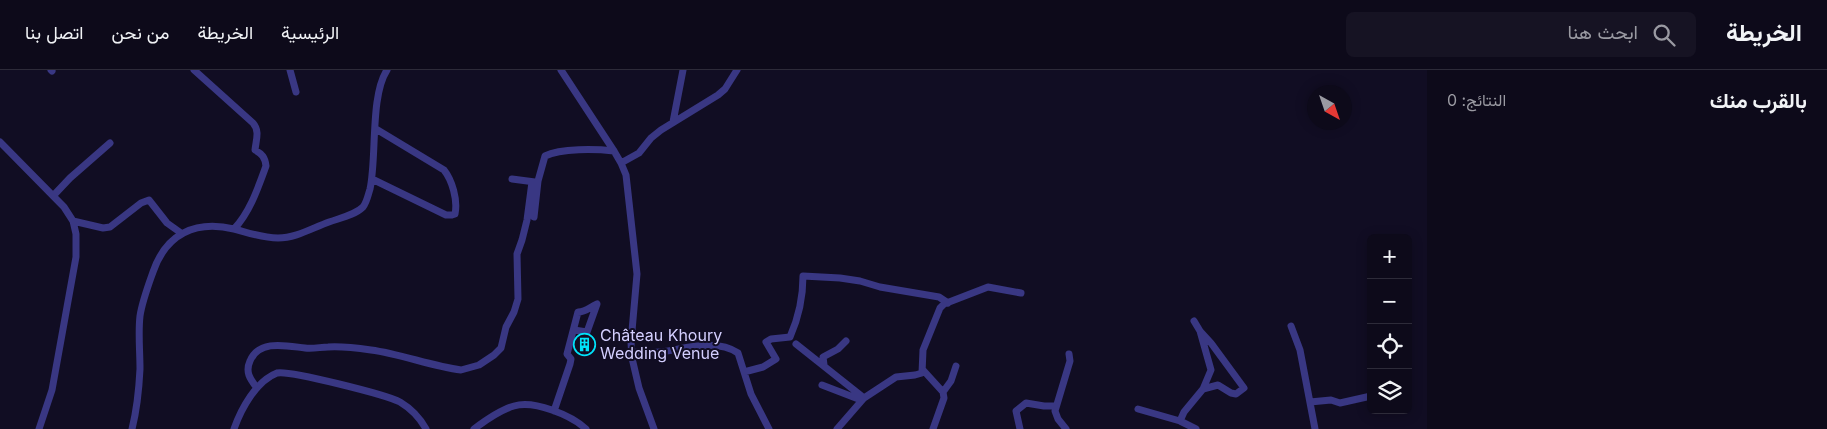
<!DOCTYPE html>
<html lang="ar">
<meta charset="utf-8">
<style>
body{margin:0;font-family:Inter,Vazirmatn,sans-serif;background:#161323;color:#f1f3f6;direction:rtl}
.controls{position:absolute;right:15px;bottom:15px;display:grid;overflow:hidden;border-radius:8px;box-shadow:0 2px 12px #0003}
.controls button{width:45px;height:45px;display:grid;place-items:center;padding:0;border:0;border-bottom:1px solid #2d2b39;background:#0d0a1a;color:#f1f3f6;font:25px sans-serif}
.compass{position:absolute;left:1307px;top:15px;width:45px;height:45px;border-radius:50%;background:#0d0a1a;box-shadow:0 2px 12px #0003;rotate:140deg}
.list{margin:0;padding:0;list-style:none}
h2{display:flex;justify-content:space-between;align-items:center;height:65px;margin:0;padding:0 20px;font-size:21px}
h2 small{font-size:16px;font-weight:400;color:#9a9aa2}
.icon{flex:none;width:28px;height:28px;fill:none;stroke:currentColor;stroke-width:2;stroke-linecap:round;stroke-linejoin:round}
.map{position:relative;flex:none;width:1427px;height:359px;overflow:hidden;direction:ltr}
header{display:flex;align-items:center;gap:30px;box-sizing:border-box;height:70px;padding:0 25px;background:#0d0a1a;border-bottom:1px solid #2d2b39}
header strong{font-size:24px}
nav{display:flex;gap:28px;margin-inline-start:auto;font-size:18px}
.search{width:350px;height:45px;background:#161323;display:flex;align-items:center;gap:12px;box-sizing:border-box;padding:0 18px;border-radius:8px;color:#9a9aa2;font-size:19px}
main{display:flex}
aside{flex:1;background:#0d0a1a}
.map>svg:first-child{display:block}
.lines{fill:none;stroke-linecap:round;stroke-linejoin:round}
.minor{stroke:#393783;stroke-width:7}
.labels{text-anchor:middle;dominant-baseline:central;stroke-width:4;stroke-linejoin:round;paint-order:stroke}
.poi-label{font-size:16px;fill:#d4cfff;stroke:#110d23;text-anchor:start}
</style>
<header>
<strong>الخريطة</strong>
<div class="search"><svg class="icon" aria-label="search" viewBox="0 0 24 24"><circle cx="10" cy="10" r="6"/><path d="M15 15l6 6"/></svg>ابحث هنا</div>
<nav><a>الرئيسية</a><a>الخريطة</a><a>من نحن</a><a>اتصل بنا</a></nav>
</header>
<main>
<aside>
<h2>بالقرب منك<small>النتائج: 0</small></h2>
<ul class="list">
</ul>
</aside>
<div class="map">
<svg width="1427" height="359" viewBox="0 0 1427 359">
<rect width="100%" height="100%" fill="#110d23"/>
<g class="lines">
<path class="minor" d="M51 0 52 1
M194 0 253 53C260 61 256 70 255 80 262 84 265 87 266 96 258 118 250 142 234 159
M290 0 296 22
M561 0 614 81 621 93 626 105 637 204 631 272 632 288 639 318 654 359
M673 52 683 0
M0 72 64 137 73 151 76 164V187L52 320 39 359
M621 93 639 83 651 68 661 60 718 25 725 19 737 0
M372 109 446 145H452L455 144C458 130 452 110 444 100L376 59
M512 109 535 112
M53 126 70 108 110 73
M534 147 538 111 545 86C561 78 596 79 614 81
M73 151 103 158 110 157 141 133 149 130 167 153 181 163
M1194 251 1200 261
M1291 256 1300 280 1315 359
M796 274 864 328
M632 282C641 282 651 283 660 282 684 279 716 268 738 283L751 324 769 359
M824 295 823 287 838 279 846 271
M923 300 943 322 944 328 933 359
M744 302 763 297 776 289 766 272 771 269 790 267C798 249 803 226 803 206L840 208 860 211 880 217 939 227 948 233
M822 315 861 330
M257 318C250 309 245 302 250 291 259 269 287 276 305 278 313 279 321 277 328 277 342 276 357 278 371 280 401 284 431 296 461 300L479 295 494 285 501 278 506 257 514 242 518 229 517 184 522 170 527 150 532 112
M943 322 951 311 956 296
M1310 332 1331 330 1340 333 1371 326
M1138 339 1180 351 1196 359
M554 341 570 294 571 289 567 284 578 242C586 242 590 237 597 234L587 262 574 260
M1180 351 1184 342 1203 319 1218 315 1231 323 1236 324 1244 318 1211 273 1200 261 1211 300 1203 319
M132 359C137 339 139 319 140 299 140 281 138 263 140 246 142 232 148 216 153 202 166 164 195 150 234 159 249 163 262 168 278 168 296 168 312 158 329 152 340 148 355 145 363 137 367 132 368 125 370 119 377 87 370 26 387 0
M234 359C241 339 256 311 277 303 289 300 387 325 400 332 410 338 420 348 426 359
M474 359C486 350 500 340 514 336 534 330 571 345 586 359
M837 359 864 328 896 307 915 305 922 303 923 280 940 238 944 234 988 217 1021 223
M1020 359 1016 341 1026 333 1044 336H1056
M1066 359 1058 349 1055 341 1070 291 1069 284"/>
</g>
<defs>
<symbol id="building-ring" viewBox="-11 -11 22 22"><circle r="9.5" fill="#110d23" stroke="#00e2fa" stroke-width="1.5"/><path d="M-4-6H4V6H1V3H-1V6H-4ZM-2.5-4.3h1.7v1.8h-1.7ZM.8-4.3h1.7v1.8H.8ZM-2.5-1h1.7V.8h-1.7ZM.8-1h1.7V.8H.8Z" fill="#00e2fa"/></symbol>
</defs>
<g fill-rule="evenodd">
<use href="#building-ring" x="572" y="262" width="25" height="25"/>
</g>
<g class="labels">
<g class="poi-label">
<text x="600" y="265">Château Khoury<tspan x="600" dy="18">Wedding Venue</tspan></text>
</g>
</g>
</svg>
<div class="controls">
<button>+</button>
<button>−</button>
<button><svg class="icon" aria-label="locate" viewBox="0 0 24 24"><circle cx="12" cy="12" r="6"/><path d="M12 2v4M12 18v4M2 12h4M18 12h4"/></svg></button>
<button><svg class="icon" aria-label="layers" viewBox="0 0 24 24"><path d="M12 4l9 5-9 5-9-5zM3 14l9 5 9-5"/></svg></button>
</div>
<svg class="compass" viewBox="-18 -18 36 36"><path d="M0-13l5 13h-10z" fill="#e53935"/><path d="M0 13l5-13h-10z" fill="#9a9aa2"/></svg>
</div>
</main>
